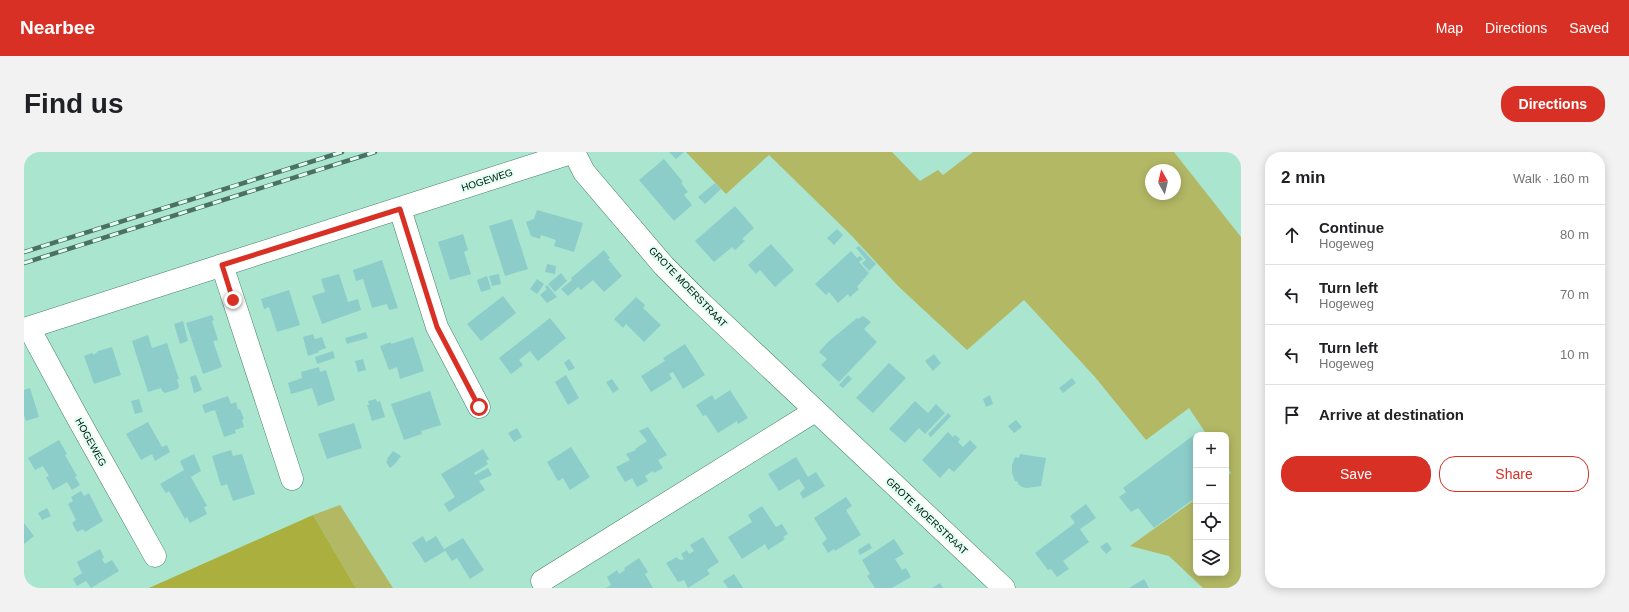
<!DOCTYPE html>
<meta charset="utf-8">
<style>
body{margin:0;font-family:Arial,sans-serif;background:#f2f2f2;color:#202124}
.controls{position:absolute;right:12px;bottom:12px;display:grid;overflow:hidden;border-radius:8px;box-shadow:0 2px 10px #0003}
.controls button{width:36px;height:36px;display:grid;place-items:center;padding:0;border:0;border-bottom:1px solid #e0e0e0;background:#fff;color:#202124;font:20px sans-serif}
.compass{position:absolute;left:1121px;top:12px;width:36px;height:36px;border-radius:50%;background:#fff;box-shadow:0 2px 10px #0003;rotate:352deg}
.stop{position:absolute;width:12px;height:12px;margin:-9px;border:3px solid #d93025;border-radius:50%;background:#fff}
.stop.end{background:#d93025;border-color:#fff;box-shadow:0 1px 4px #0008}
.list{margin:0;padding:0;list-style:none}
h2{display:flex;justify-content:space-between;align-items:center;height:52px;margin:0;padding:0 16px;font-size:17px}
h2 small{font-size:13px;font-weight:400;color:#757577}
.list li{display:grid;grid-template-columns:26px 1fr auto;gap:12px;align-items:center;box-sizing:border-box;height:60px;padding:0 16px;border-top:1px solid #e0e0e0}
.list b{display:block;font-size:15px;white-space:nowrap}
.list p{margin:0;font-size:13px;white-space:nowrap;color:#757577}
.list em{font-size:13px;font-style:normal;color:#757577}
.actions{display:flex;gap:8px;padding:12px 16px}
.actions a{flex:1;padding:9px 0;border:1px solid #d93025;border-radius:16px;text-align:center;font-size:14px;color:#d93025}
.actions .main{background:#d93025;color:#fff}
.icon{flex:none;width:22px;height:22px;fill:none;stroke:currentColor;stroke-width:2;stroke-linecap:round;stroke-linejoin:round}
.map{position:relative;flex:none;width:1217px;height:436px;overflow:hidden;border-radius:16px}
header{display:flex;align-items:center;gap:24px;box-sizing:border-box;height:56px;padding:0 20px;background:#d93025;color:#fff}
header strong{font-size:19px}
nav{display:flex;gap:22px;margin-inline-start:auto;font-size:14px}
.intro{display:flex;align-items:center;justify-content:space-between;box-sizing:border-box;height:96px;padding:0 24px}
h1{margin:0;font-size:28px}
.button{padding:10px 18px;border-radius:16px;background:#d93025;color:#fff;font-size:14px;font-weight:700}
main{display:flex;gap:24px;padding:0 24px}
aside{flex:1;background:#fff;border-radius:16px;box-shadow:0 2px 10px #0003}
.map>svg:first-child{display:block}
.green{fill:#b3b865;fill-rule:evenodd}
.forest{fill:#abaf3e}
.building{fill:#8ccdc9}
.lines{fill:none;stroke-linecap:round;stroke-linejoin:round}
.minor-casing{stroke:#457d6b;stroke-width:23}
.minor{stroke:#fff;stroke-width:22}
.rail-casing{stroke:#4b7064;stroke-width:4.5}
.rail{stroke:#e2fff4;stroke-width:3;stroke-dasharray:9;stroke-linecap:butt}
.route{stroke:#d93025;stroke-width:5}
.labels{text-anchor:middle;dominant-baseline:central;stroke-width:4;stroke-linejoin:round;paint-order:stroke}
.street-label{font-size:10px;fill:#00150f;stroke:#e2fff4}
</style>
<header>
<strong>Nearbee</strong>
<nav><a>Map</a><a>Directions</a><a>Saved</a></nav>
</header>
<div class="intro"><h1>Find us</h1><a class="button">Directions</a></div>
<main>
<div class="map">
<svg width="1217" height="436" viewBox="0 0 1217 436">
<rect width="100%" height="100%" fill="#aae5d0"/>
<path class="green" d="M662 0H868L896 29 914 18 919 23 949 0H1150L1217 85V436H1179L1145 404 1106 394 1172 347V421H1202V325L1207 321 1202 313V283H1183L1165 256 1122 288 1071 225 1000 148 943 198 874 134 827 83 745 3 702 42ZM1127 18H1151V42H1127Z
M316 353 369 436H332L289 363Z"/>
<path class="forest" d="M289 363 332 436H125Z"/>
<path class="building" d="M645 0H660L652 7Z
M640 7 659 30 657 31 664 40 660 43 668 53 650 69 615 28Z
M691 31 697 37 681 52 674 45Z
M711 54 730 76 718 87 721 89 711 98 708 95 690 110 671 89Z
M513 58 559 71 550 100 530 94 532 88 517 83 516 87 507 84 502 70 510 67Z
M488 67 504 117 481 124 465 74Z
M813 77 819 83 810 93 803 86Z
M439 82 444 98 440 100 447 122 426 128 414 90Z
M747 92 770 118 751 135 736 118 732 122 724 113Z
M835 94 852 112 845 119 838 111 842 108 832 96Z
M580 98 586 106 584 107 598 124 580 140 569 128 557 138 554 135 544 144 537 137 548 128 547 126Z
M827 99 833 106 836 104 839 107 835 110 845 121 833 135 835 137 826 145 824 142 814 151 805 140 802 143 791 132Z
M358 108 374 156 365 158 363 152 348 156 339 127 332 129 329 118Z
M523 112 532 114 531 122 521 120Z
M537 121 543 129 531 140 524 132Z
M315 122 324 150 334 147 337 158 298 172 288 144 301 140 297 127Z
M475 122 477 132 468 134 465 124Z
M463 124 467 137 457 140 453 128Z
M513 127 520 132 513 142 506 137Z
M523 133 533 145 523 151 516 143 523 137 521 135Z
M265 138 276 173 253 180 245 155 240 157 237 147Z
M479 144 492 161 457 189 443 172Z
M612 145 621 153 619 156 637 173 620 190 602 172 599 176 590 167Z
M188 163 190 168 188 169 194 188 189 189 198 215 179 222 162 171Z
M839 164 847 170 840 177 853 190 815 230 797 213 803 207 795 200 804 190 833 166 834 167Z
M526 166 542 186 514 209 506 199 495 208 499 213 487 222 475 206Z
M159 169 164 189 156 192 150 172Z
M342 180 344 186 323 192 321 186Z
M289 182 291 187 298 185 302 196 294 199 295 200 284 204 279 185Z
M124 183 128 196 143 191 155 227H153L155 234 154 237 141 241 138 239 137 236 124 240 108 189Z
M389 185 400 219 376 227 373 215 365 218 356 194 367 190V192Z
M661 192 681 223 659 237 649 220 645 222 648 227 627 240 617 224 641 209 639 206Z
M88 195 97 223 70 232 60 204 68 201 70 203 74 199Z
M309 199 311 206 293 212 291 205Z
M910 202 917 211 909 219 901 209Z
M339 207 342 218 334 220 331 209Z
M545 207 551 216 545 219 540 211Z
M865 211 882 226 849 261 832 246Z
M295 215 296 220 302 218 311 248 294 254 288 236 267 242 264 231 278 226 277 220Z
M172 223 178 238 170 241 166 225Z
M542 223 555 246 544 253 531 230Z
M824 223 828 227 819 236 815 233Z
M1048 226 1052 231 1039 241 1035 236Z
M588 227 595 237 589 241 582 230Z
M6 236 15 265 2 269 0 263V238Z
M706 238 724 266 714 272 713 269 694 281 682 263 679 264 672 253 688 243 691 248Z
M406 239 417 273 397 279 398 282 380 288 367 252Z
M966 243 969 252 962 255 959 247Z
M204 244 207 252 212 250 214 258 216 257 220 267 218 268 220 275 211 278 212 281 200 285 191 258 181 261 178 253Z
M115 247 119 260 111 262 107 249Z
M352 247 353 250 356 249 361 265 348 269 343 253H345L344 249Z
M891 249 904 261 912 252 921 261 901 282 895 276 881 291 865 277Z
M924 261 927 264 907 285 904 282Z
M992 268 998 275 990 281 984 274Z
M124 270 138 295 143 293 146 300 131 309 128 302 117 308 102 282Z
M330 271 338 296 303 307 294 282Z
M624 275 643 303 634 308 639 316 630 321 629 319 621 324 624 329 613 335 608 326 601 330 592 315 606 308 602 302 612 298 611 297 623 289 615 279Z
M493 276 498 285 490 290 484 281Z
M924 280 929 285 931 283 936 287 934 290 939 295 946 288 953 295 930 320 925 316 916 326 898 308Z
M1170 283 1172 286V345L1130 376 1114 356 1107 360 1095 345 1102 340 1099 336Z
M35 288 43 302 41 303 53 324 51 325 56 333 48 338 43 330 29 338 22 325 25 324 19 314 11 318 4 306Z
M547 295 566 325 546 338 539 326 534 329 523 310Z
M459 297 465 307 462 309 464 312 450 321 451 323 464 316 468 323 455 329 461 338 425 360 420 352 431 345 417 322Z
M207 298 209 304 218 302 231 342 209 349 203 332 197 334 188 304Z
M369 299 377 304 371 312 366 316 362 310 364 308 363 307Z
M170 302 177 319 167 325 183 354 180 355 183 362 166 371 163 365 161 367 145 339 142 341 136 332 160 318 156 309Z
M996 302 1022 306 1017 334 1003 336 998 335 994 332V330L991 329 988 321V313L991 305 995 306Z
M772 305 784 325 792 320 801 334 779 347 776 341 781 336 775 327 755 339 744 322Z
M57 339 60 344 65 341 79 369 61 380 59 377 53 380 48 371 52 368 44 352 49 349 47 345Z
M822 345 828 354 822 358 837 383 811 399 810 397 804 401 798 391 803 387 790 366Z
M1062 352 1072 366 1056 377 1065 390 1039 409 1045 417 1033 425 1027 417 1024 418 1011 401 1051 371 1046 364Z
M738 354 752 375 758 372 764 382 759 385 761 387 744 398 741 392 718 407 704 385 728 370 724 363Z
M23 356 27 364 18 368 14 361Z
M0 371 10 384 0 392Z
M399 384 402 390 412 384 421 399 401 411 388 391Z
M679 385 695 410 683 418 686 422 664 436 660 428 654 430 642 411 653 405 654 407 657 408 660 407 657 402 663 398 665 402 670 399 666 393Z
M439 386 460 418 446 427 433 406 428 409 420 397Z
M870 387 880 402 871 407 878 418 882 416 887 425 868 436H851L843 424 846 422 838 408Z
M1083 390 1088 397 1082 402 1076 395Z
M845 391 848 396 836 403 834 398Z
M76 397 80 405 78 407 81 412 88 408 95 419 67 436 62 429 53 434 49 427 58 421 53 410Z
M615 406 624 420 621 422 629 436H582L587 433 583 425 593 418 595 422 601 418 600 416Z
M710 422 719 436H704L699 429Z
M1120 427 1125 436H1105Z
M916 431 919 436H908Z"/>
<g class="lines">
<defs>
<path id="minor" d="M550 0 560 20 640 114 672 146 980 436
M376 57 413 175 455 255
M198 113 268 327
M5 176 52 263 131 404
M0 177 550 0
M518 429 791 259"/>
</defs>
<use href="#minor" class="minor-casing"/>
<use href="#minor" class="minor"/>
<defs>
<path id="rail" d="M0 100 318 0
M0 111 351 0"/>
</defs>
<use href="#rail" class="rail-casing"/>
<use href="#rail" class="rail"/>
</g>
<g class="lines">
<path class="route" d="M209 148 198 113 376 57 413 175 455 255"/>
</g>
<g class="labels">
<g class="street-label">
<text transform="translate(463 28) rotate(-18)">HOGEWEG</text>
<text transform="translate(664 135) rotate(46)">GROTE MOERSTRAAT</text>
<text transform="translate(67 290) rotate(61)">HOGEWEG</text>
<text transform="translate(903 364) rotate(43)">GROTE MOERSTRAAT</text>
</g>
</g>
</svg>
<div class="controls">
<button>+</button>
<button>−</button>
<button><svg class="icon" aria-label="locate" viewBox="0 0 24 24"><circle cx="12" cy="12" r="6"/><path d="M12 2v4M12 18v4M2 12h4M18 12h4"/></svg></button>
<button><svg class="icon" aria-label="layers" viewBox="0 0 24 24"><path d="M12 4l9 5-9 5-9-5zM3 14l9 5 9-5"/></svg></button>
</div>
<svg class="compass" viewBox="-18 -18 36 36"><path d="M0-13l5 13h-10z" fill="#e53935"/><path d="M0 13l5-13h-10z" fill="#757577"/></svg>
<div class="stop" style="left:455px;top:255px"></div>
<div class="stop end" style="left:209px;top:148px"></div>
</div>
<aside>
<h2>2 min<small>Walk · 160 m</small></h2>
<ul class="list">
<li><svg class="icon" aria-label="ahead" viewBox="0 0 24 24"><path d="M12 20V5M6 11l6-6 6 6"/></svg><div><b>Continue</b><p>Hogeweg</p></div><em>80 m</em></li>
<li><svg class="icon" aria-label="left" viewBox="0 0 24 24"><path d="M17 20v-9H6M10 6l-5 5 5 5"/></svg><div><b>Turn left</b><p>Hogeweg</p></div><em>70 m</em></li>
<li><svg class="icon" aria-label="left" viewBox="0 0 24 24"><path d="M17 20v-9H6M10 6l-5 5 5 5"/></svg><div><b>Turn left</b><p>Hogeweg</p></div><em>10 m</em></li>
<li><svg class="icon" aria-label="arrive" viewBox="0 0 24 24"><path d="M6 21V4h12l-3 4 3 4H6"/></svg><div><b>Arrive at destination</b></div></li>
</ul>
<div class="actions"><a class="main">Save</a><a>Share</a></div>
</aside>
</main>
